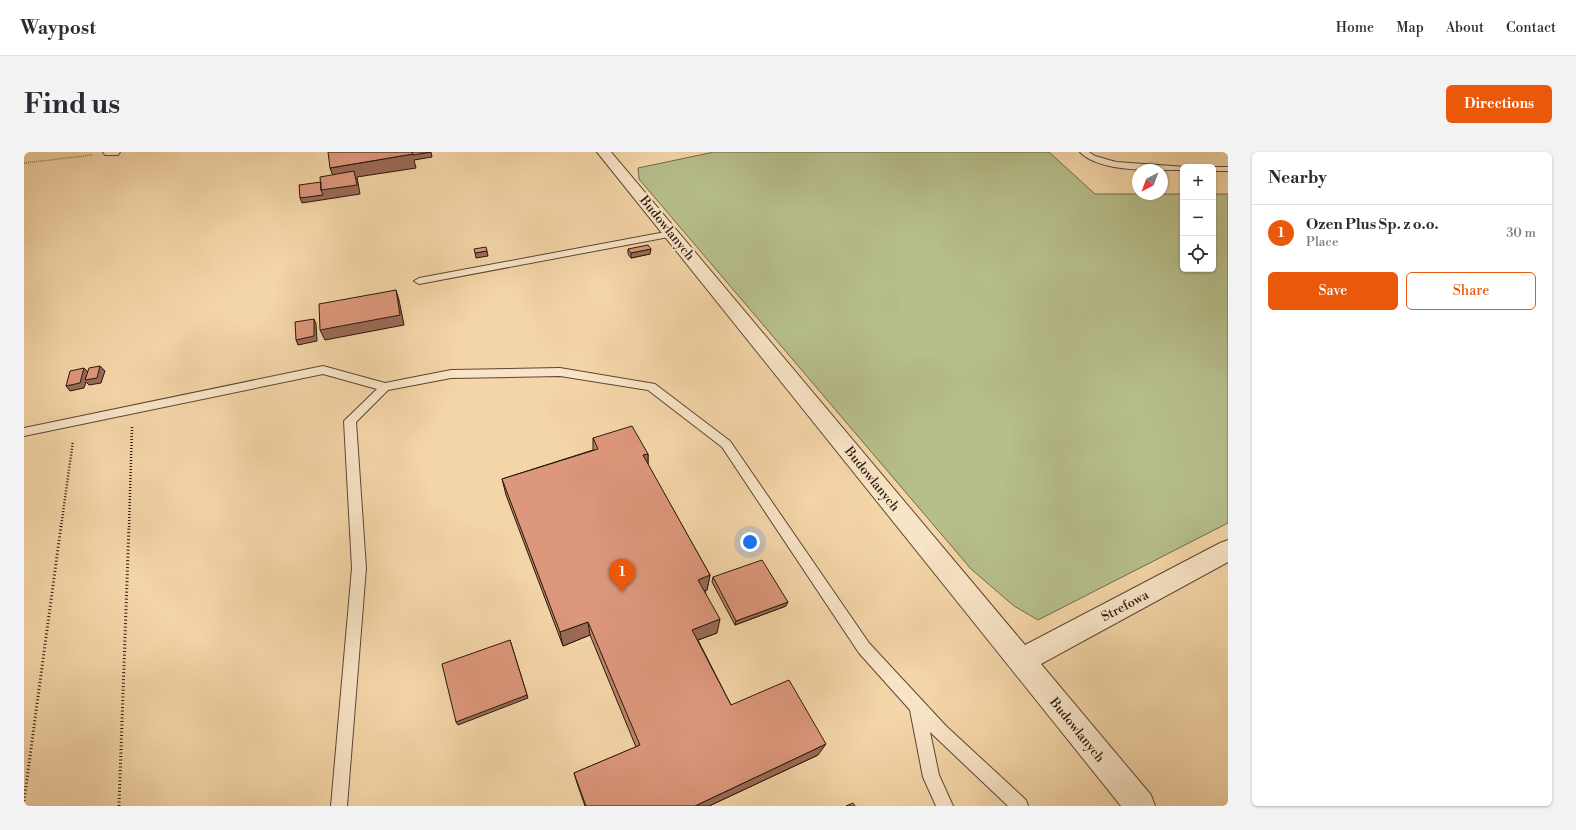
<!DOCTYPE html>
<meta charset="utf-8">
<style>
body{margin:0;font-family:"Libre Bodoni",serif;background:#f2f2f3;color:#2b2b33}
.controls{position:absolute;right:12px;top:12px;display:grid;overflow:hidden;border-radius:6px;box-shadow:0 1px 3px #0004}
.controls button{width:36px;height:36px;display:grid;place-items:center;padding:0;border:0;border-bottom:1px solid #e1e1e2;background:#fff;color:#2b2b33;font:20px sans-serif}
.compass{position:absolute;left:1108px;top:12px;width:36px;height:36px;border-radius:50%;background:#fff;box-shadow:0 1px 3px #0004;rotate:221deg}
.you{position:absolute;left:726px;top:390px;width:14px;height:14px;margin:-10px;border:3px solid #fff;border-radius:50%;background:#1a73e8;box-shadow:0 0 0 6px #1a73e833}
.badge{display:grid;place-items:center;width:26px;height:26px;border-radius:50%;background:#ea580c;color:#fff;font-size:13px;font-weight:700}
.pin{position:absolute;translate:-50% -33px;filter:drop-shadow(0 1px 2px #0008)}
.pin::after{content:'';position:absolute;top:21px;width:14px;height:12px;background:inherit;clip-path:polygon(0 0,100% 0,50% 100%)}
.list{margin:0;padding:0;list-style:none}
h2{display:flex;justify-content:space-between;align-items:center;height:52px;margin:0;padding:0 16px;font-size:17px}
h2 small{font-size:13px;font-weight:400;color:#7c7c81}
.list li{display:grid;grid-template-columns:26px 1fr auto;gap:12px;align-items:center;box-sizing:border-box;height:56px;padding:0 16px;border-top:1px solid #e1e1e2}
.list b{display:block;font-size:15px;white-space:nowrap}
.list p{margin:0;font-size:13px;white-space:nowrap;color:#7c7c81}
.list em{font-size:13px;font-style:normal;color:#7c7c81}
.actions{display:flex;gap:8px;padding:12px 16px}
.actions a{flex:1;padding:9px 0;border:1px solid #ea580c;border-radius:6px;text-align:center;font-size:14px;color:#ea580c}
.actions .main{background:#ea580c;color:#fff}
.icon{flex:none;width:22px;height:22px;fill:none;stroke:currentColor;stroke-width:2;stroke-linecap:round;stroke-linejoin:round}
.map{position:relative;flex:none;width:1204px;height:654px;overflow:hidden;border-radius:6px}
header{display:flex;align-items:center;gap:24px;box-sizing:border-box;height:56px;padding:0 20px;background:#fff;border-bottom:1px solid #e1e1e2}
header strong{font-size:19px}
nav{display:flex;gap:22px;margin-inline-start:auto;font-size:14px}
.intro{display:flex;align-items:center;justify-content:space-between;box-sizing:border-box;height:96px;padding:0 24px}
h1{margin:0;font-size:28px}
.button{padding:10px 18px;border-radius:6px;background:#ea580c;color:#fff;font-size:14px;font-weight:700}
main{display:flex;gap:24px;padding:0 24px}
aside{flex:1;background:#fff;border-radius:6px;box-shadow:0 1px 3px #0004}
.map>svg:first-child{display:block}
.green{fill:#b6be8b;stroke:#706b4c}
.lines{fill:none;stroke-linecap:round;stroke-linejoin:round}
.service-casing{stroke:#5c4733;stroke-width:2}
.minor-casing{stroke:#5c4733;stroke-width:2}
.path-far2{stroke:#29180c;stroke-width:1.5;stroke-dasharray:0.5 1.5;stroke-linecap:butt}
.path-far1{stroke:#29180c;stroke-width:2.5;stroke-dasharray:1 2;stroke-linecap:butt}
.path{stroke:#29180c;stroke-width:3;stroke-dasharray:1 2.5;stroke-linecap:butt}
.service{fill:#f8e4c6;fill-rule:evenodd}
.minor{fill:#f8e4c6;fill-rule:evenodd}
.wall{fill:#be826b;stroke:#29180c}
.shaded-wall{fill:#9b6a57;stroke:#29180c}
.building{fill:#dd977c;stroke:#29180c}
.labels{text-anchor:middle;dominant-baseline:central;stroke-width:3.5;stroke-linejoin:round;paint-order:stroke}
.street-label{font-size:13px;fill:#29180c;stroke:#f8e4c6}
</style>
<header>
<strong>Waypost</strong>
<nav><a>Home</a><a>Map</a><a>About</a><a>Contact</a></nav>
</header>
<div class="intro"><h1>Find us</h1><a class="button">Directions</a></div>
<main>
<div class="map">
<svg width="1204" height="654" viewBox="0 0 1204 654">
<rect width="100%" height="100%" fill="#f4d5a7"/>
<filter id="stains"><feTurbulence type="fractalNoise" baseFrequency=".005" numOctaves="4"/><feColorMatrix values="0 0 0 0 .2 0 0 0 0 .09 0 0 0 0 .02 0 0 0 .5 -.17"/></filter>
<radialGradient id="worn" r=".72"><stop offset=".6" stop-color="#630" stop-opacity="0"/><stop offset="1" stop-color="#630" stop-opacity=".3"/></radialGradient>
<path class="green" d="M690 0H1025L1071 42H1159V117H1189V42H1204V371L1014 468 990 454 947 417 615 27 614 16Z"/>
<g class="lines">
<defs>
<path id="service" d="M1056 0H1065L1071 4 1092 10 1162 15H1159V18C1132 18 1076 21 1056 0Z
M1188 15H1204V19H1189Z
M647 79 651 82 650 84 395 132 390 129 395 126Z
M299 214 361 231 427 218 536 216 631 232 706 289 845 491 922 574 1002 648 1004 654H984L906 580 915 623 929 654H912L899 625 886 558 835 501 698 295 624 238 536 224 427 226 364 238 332 270 342 416 323 654H307L328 416 320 269 353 237 299 222 0 284V276Z"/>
<path id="minor" d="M79 0H96L94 3H81Z
M573 0H587L1001 493 1196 391 1204 388V410L1017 512 1127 643 1131 654H1097Z"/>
</defs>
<use href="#service" class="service-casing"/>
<use href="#minor" class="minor-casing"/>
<path class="path-far2" d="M0 11 68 3"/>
<path class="path-far1" d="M37 375 49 289
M105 375 108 275"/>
<path class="path" d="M0 649 37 374
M95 654 105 374"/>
<use href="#service" class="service"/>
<use href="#minor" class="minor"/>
</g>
<path class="wall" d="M604 97 626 102 607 106 604 102Z
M569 286 624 302V313L686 423 683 438 681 439 693 481 674 488 707 553 794 603 685 654H561L553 631 550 621 612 595 566 483 539 494 482 343 478 327 569 298Z
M689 425 762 454 711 473 688 430Z"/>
<path class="shaded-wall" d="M407 0 408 5 390 8 392 16 333 25 336 42 278 51 276 46 297 38 311 29 306 16 389 2Z
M627 97 626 102 607 106V101Z
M463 99 464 104 452 106 451 101Z
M372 138 375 148 380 173 301 188 296 178Z
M290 167 292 172 293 189 274 193 272 188Z
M76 214 81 219 77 231 65 233 62 230 60 236 46 239 42 234 60 216 65 221Z
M624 302V318L619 303Z
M686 423 683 438 672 442 674 428Z
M764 450 762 454 711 473 712 469Z
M696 467 693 481 666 491 668 478Z
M564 470 566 483 539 494 536 480Z
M486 488 504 546 434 573 432 570Z
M802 592 794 603 685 654H671Z"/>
<path class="building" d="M304 0H388L389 2 306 16Z
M388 0H407L389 3Z
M330 19 333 33 297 38 296 25Z
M297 30V38L299 43 276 46 275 33Z
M624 93 627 97 607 101 604 97Z
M462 95 463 99 451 101 450 97Z
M372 138 376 163 296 178 295 152Z
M290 167V184L272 188 271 170Z
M76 214 73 226 61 228 65 216Z
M60 216 56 231 42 234 46 219Z
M608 274 624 302 619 303 686 423 674 428 696 467 668 478 707 553 765 528 802 592 671 654H562L550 621 616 593 564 470 536 480 478 327 574 297 569 286Z
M738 408 764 450 712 469 689 425Z
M486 488 503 543 432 570 418 512Z
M829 651 831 654H822Z"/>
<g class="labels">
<g class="street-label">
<text transform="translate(643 76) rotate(51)">Budowlanych</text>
<text transform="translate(848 327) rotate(51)">Budowlanych</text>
<text transform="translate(1101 454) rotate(-28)">Strefowa</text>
<text transform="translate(1053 578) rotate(51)">Budowlanych</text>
</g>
</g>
<rect width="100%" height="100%" filter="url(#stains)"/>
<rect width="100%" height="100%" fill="url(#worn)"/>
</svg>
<div class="controls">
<button>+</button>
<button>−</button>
<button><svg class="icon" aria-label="locate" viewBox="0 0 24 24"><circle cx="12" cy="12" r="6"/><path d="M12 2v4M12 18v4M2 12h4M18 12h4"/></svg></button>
</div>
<svg class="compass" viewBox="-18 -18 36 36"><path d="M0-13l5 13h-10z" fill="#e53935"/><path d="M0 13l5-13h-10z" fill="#7c7c81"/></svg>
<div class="you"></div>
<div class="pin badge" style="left:598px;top:440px">1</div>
</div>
<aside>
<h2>Nearby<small></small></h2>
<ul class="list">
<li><span class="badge">1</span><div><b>Ozen Plus Sp. z o.o.</b><p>Place</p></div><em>30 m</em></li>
</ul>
<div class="actions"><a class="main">Save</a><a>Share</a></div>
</aside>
</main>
